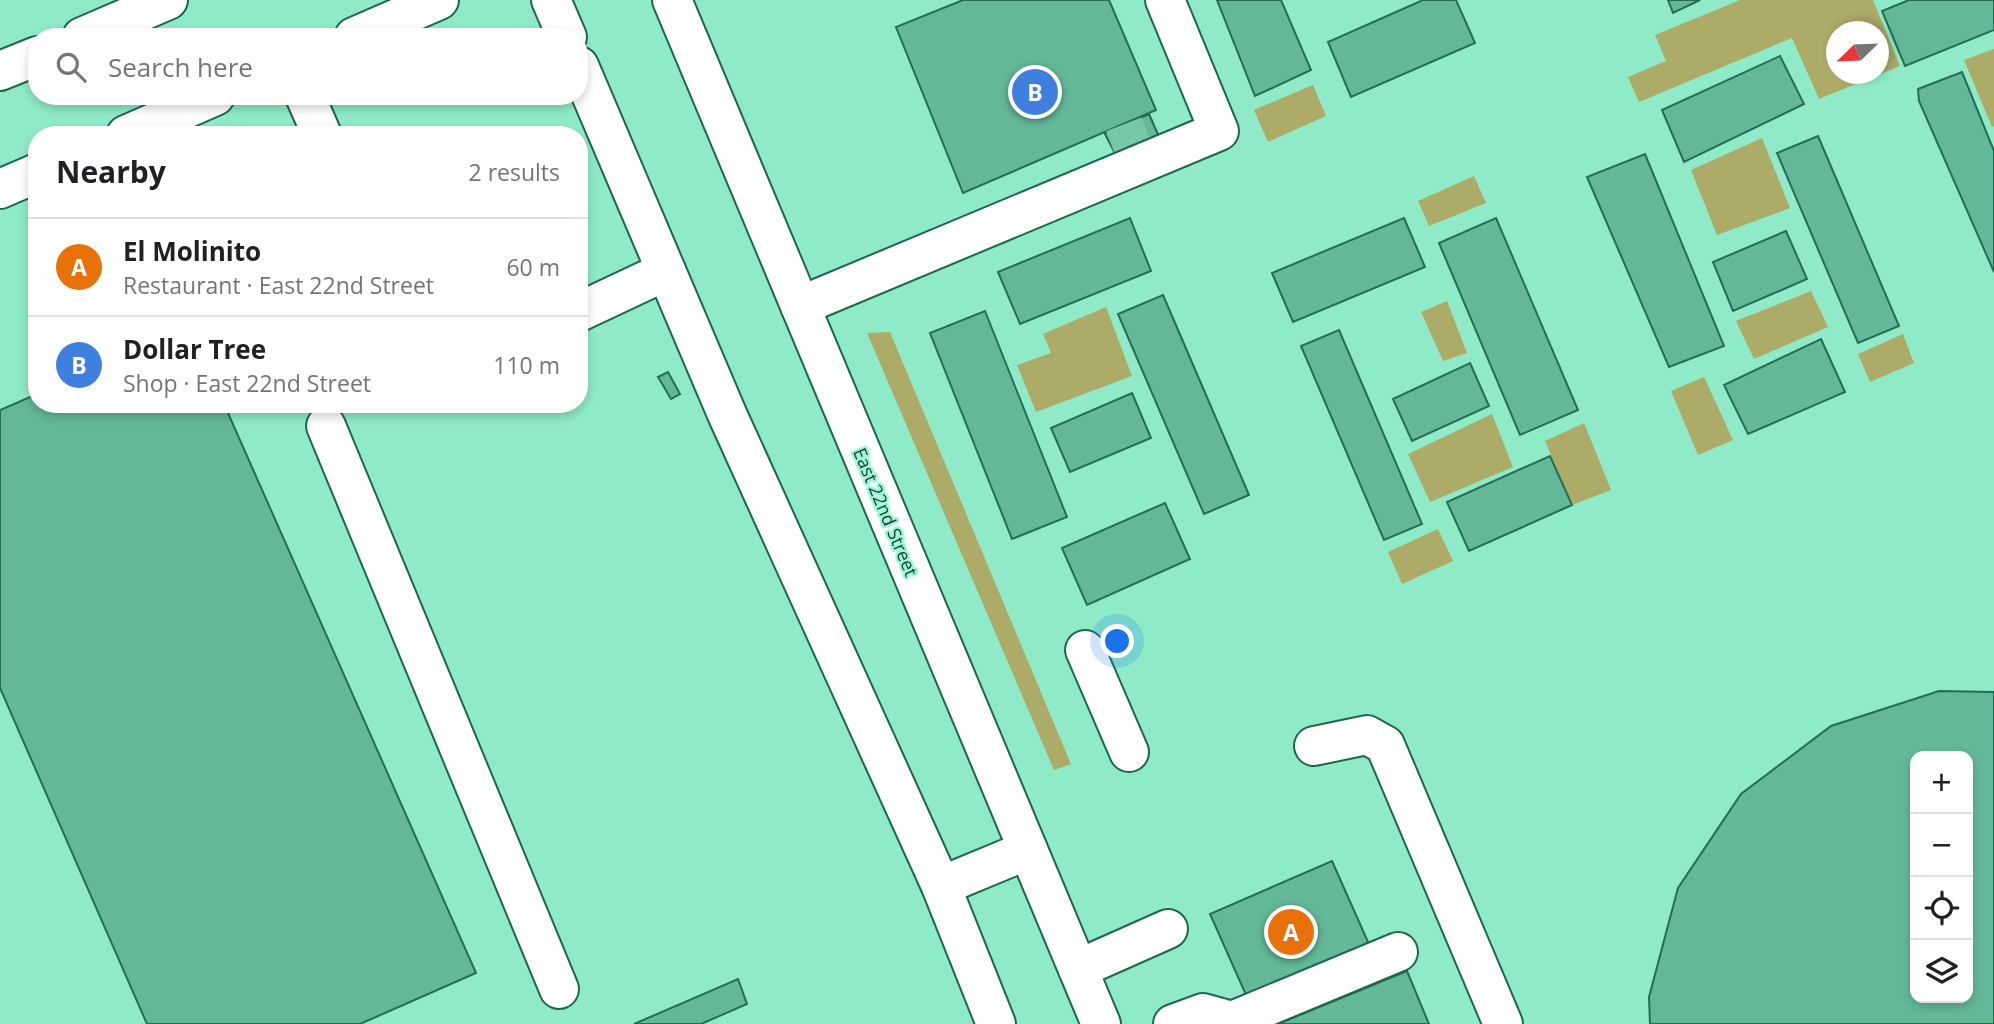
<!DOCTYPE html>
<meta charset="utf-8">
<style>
body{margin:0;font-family:"Open Sans",sans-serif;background:#f6f6f6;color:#202124}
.controls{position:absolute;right:21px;bottom:21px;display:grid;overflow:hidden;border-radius:14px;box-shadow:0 4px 10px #0003}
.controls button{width:63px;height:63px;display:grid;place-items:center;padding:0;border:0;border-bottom:2px solid #e0e0e0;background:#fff;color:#202124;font:35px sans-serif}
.compass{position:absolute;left:1826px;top:21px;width:63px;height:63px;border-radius:50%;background:#fff;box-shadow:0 4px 10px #0003;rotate:247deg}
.you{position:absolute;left:1118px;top:642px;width:24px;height:24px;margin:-18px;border:5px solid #fff;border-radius:50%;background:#1a73e8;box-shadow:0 0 0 10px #1a73e833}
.badge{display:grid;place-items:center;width:46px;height:46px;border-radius:50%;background:#b33482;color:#fff;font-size:23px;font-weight:700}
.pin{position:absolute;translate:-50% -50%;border:4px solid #fff;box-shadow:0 2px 7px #0006}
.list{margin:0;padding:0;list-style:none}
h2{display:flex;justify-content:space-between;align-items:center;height:91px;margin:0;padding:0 28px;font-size:30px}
h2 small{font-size:23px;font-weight:400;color:#757577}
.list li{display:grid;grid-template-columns:46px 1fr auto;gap:21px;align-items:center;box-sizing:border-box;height:98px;padding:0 28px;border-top:2px solid #e0e0e0}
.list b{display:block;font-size:26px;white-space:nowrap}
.list p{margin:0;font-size:23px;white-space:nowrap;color:#757577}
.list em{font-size:23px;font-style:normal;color:#757577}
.icon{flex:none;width:38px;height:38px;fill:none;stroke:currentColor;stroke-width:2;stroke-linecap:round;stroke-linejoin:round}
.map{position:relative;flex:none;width:1994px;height:1024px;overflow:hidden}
.search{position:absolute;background:#fff;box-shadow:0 4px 10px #0003;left:28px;top:28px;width:560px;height:77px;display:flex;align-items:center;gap:18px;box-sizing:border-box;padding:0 24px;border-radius:28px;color:#757577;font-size:26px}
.panel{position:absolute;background:#fff;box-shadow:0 4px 10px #0003;left:28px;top:126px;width:560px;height:287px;border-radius:28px}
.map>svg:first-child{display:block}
.green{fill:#acab68;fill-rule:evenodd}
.building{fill:#63b898;stroke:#256d54;stroke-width:2;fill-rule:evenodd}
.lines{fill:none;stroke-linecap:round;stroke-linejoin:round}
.minor-tunnel{stroke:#77c8a9;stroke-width:38;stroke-dasharray:38 19;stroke-linecap:butt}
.minor-casing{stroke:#1d674f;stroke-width:42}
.major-casing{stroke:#1d674f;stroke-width:42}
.minor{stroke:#fff;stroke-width:38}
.major{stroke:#fff;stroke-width:38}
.labels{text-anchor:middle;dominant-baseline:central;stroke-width:5;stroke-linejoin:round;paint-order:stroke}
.street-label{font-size:18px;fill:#173e30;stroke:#9cf8d4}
</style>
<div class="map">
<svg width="1994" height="1024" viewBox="0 0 1994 1024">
<rect width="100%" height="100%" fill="#8febc7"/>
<path class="green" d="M1740 0H1873L1900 66 1819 99 1792 38 1639 102 1628 77 1666 61 1655 35ZM1836 32H1878V74H1836Z
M1994 49V126L1992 127 1964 60Z
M1313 85 1326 116 1268 142 1254 110Z
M1762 138 1790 208 1717 235 1691 170Z
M1474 176 1486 203 1429 226 1418 201Z
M1811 291 1828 327 1754 359 1736 321Z
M1447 301 1467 353 1443 361 1421 312Z
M1106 307 1132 376 1036 412 1017 365 1051 353 1043 334Z
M890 332 1071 764 1054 770 867 333Z
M1903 334 1914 363 1870 382 1858 354Z
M1704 377 1733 440 1698 455 1671 391Z
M1492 414 1513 467 1430 502 1408 454Z
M1584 423 1611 490 1572 505 1545 441Z
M1438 529 1453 561 1402 584 1388 552Z"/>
<path class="building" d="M963 0H1109L1156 110 963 193 896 27Z
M1217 0H1281L1311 70 1255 96Z
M1423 0H1456L1475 43 1351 97 1328 42Z
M1668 0H1700L1673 13Z
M1909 0H1994V30L1905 66 1882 11Z
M1780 56 1804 104 1684 162 1662 110Z
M1962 72 1994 151V272L1919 101 1918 89Z
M1149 114 1163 146 1120 163 1105 134Z
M1818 136 1899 326 1858 343 1777 153Z
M1645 154 1724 346 1669 367 1587 177Z
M1130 218 1151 271 1020 324 998 272Z
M1404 218 1425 267 1293 322 1272 273Z
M1496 218 1578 410 1520 435 1439 243Z
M1786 231 1807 279 1733 311 1713 262Z
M1163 295 1249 495 1204 514 1118 314Z
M985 311 1067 517 1012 539 930 333Z
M1339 330 1422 524 1384 540 1301 346Z
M1821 339 1845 392 1748 434 1724 385Z
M1470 363 1489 406 1412 441 1393 399Z
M668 372 680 394 671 399 658 377Z
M1132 393 1151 438 1070 472 1051 428Z
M37 394V404H224L476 973 360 1024H147L0 688V410Z
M1550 456 1572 505 1469 551 1447 502Z
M1165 503 1190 559 1087 605 1062 548Z
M1939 691 1994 692V1024H1650L1649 997 1678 888 1741 794 1831 726ZM1915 756H1968V998H1915Z
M1332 861 1372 951 1250 1004 1210 914Z
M1407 971 1429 1024H1278Z
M738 979 747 1004 701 1024H634Z"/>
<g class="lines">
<path class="minor-tunnel" d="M1113 149 1157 132"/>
<defs>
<path id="minor" d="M305 96 322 135
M800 306 1219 131 1165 0
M579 312 666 271
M326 426 559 989
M1085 650 1129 752
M1314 746 1367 735 1385 745 1503 1024
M941 886 1028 850
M1078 969 1168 929
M1173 1024 1203 1013 1232 1021 1398 952"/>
<path id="major" d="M551 0 567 37
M672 0 1101 1024
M82 37 168 0
M354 37 439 0
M579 66 727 414 941 886 996 1024
M0 71 37 56
M126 135 215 96
M0 189 37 173"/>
</defs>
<use href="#minor" class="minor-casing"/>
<use href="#major" class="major-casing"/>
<use href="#minor" class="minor"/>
<use href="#major" class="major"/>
</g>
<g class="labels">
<g class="street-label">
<text transform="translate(886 512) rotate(67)">East 22nd Street</text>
</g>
</g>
</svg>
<div class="controls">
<button>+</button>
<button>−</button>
<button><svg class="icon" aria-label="locate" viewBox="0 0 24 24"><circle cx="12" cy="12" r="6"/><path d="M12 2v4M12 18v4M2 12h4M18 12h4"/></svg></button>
<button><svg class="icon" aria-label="layers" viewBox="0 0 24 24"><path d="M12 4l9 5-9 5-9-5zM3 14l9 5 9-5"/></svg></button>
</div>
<svg class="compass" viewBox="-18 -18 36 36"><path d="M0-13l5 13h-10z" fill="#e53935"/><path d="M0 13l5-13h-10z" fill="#757577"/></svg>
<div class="you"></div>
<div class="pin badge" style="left:1291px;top:932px;background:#e8710a">A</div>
<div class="pin badge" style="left:1035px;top:92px;background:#3f7fe0">B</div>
<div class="search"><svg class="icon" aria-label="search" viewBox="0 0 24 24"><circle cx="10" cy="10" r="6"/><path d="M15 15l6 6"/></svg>Search here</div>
<section class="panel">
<h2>Nearby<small>2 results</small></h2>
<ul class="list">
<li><span class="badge" style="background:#e8710a">A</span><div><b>El Molinito</b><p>Restaurant · East 22nd Street</p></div><em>60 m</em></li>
<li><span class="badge" style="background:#3f7fe0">B</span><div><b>Dollar Tree</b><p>Shop · East 22nd Street</p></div><em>110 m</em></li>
</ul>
</section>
</div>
